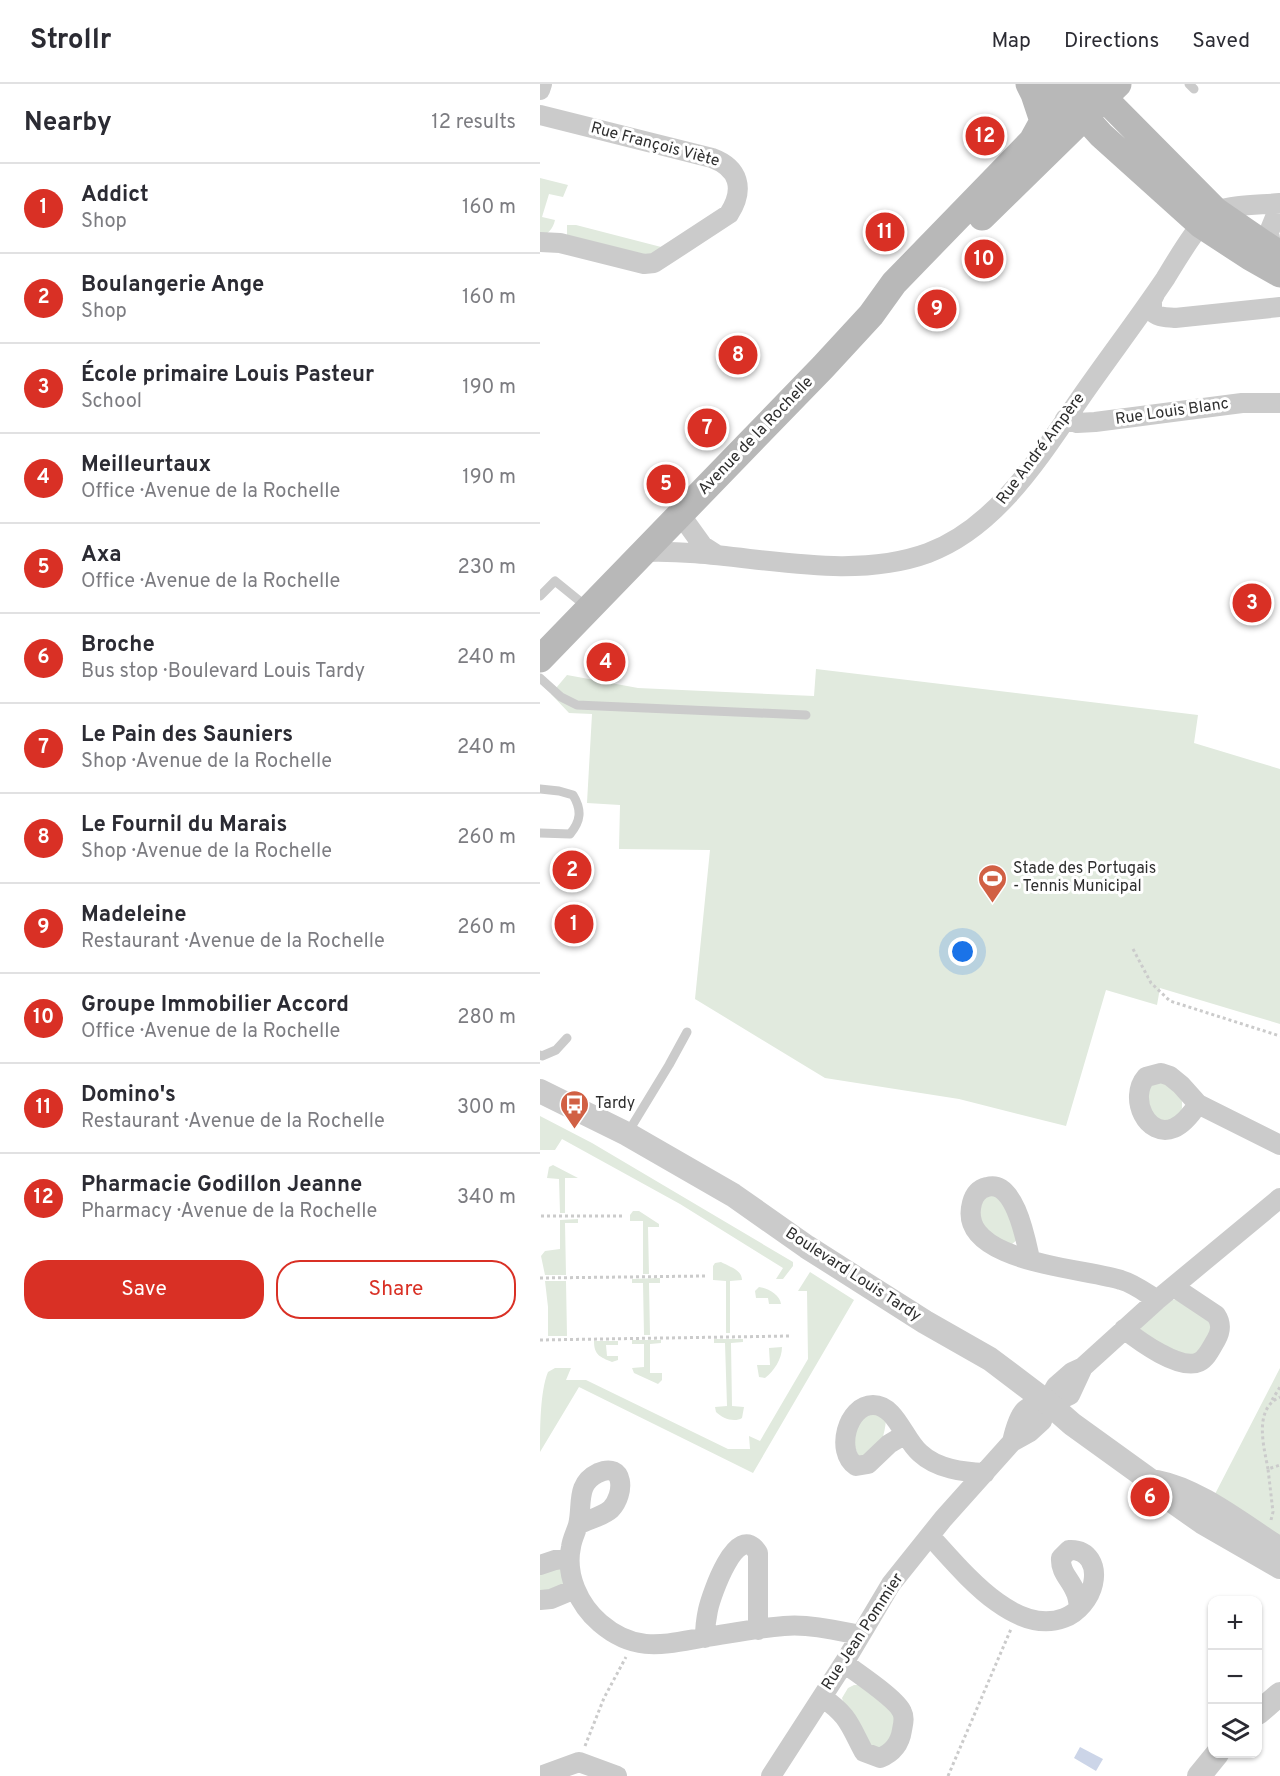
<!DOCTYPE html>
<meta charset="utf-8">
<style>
body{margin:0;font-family:Overpass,sans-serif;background:#f7f7f7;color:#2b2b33}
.controls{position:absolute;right:18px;bottom:18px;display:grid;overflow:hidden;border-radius:12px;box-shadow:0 2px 4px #0004}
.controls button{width:54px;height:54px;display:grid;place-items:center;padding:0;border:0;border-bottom:2px solid #e1e1e2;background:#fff;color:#2b2b33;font:30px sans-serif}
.you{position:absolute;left:423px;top:868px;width:21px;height:21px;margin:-15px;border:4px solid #fff;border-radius:50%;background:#1a73e8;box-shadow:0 0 0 9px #1a73e833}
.badge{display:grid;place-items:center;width:39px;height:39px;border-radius:50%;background:#d93025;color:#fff;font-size:20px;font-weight:700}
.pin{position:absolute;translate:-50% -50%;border:3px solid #fff;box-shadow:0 2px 6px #0006}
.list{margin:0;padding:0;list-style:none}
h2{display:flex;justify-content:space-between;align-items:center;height:78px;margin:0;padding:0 24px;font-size:26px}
h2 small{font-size:20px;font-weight:400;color:#7c7c81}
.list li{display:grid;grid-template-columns:39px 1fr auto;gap:18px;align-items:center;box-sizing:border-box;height:90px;padding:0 24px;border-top:2px solid #e1e1e2}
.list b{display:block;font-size:22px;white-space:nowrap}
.list p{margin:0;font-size:20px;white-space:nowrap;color:#7c7c81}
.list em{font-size:20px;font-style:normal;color:#7c7c81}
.actions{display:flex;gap:12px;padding:18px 24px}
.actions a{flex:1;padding:14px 0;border:2px solid #d93025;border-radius:24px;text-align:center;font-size:21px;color:#d93025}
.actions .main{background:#d93025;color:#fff}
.icon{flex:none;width:33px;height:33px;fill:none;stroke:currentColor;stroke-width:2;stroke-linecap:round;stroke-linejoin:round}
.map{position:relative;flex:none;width:740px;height:1692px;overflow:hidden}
header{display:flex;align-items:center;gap:36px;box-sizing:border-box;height:84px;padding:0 30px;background:#fff;border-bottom:2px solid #e1e1e2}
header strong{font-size:28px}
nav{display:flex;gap:33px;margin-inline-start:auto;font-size:21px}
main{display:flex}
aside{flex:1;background:#fff}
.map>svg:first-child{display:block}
.green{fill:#e1eade}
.water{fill:#ccd5e8}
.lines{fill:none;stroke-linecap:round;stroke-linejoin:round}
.path{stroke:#cbcbcb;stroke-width:3;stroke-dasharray:3 3;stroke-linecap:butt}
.service{stroke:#cbcbcb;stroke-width:9}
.minor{stroke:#cbcbcb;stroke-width:20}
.tertiary{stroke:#cbcbcb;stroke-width:24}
.secondary{stroke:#b8b8b8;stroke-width:27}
.labels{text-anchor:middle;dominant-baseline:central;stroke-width:6;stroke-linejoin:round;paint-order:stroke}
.street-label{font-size:16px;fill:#2e2e2e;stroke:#fff}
.poi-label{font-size:16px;fill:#2e2e2e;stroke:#fff;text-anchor:start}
</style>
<header>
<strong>Strollr</strong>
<nav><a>Map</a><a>Directions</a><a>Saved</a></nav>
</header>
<main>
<aside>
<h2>Nearby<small>12 results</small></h2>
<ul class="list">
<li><span class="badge">1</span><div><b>Addict</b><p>Shop</p></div><em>160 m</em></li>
<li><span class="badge">2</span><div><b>Boulangerie Ange</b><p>Shop</p></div><em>160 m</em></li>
<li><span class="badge">3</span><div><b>École primaire Louis Pasteur</b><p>School</p></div><em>190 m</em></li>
<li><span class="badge">4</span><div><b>Meilleurtaux</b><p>Office · Avenue de la Rochelle</p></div><em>190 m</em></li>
<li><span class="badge">5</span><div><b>Axa</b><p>Office · Avenue de la Rochelle</p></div><em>230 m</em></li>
<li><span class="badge">6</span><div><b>Broche</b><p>Bus stop · Boulevard Louis Tardy</p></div><em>240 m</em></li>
<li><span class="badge">7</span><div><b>Le Pain des Sauniers</b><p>Shop · Avenue de la Rochelle</p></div><em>240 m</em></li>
<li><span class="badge">8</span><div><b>Le Fournil du Marais</b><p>Shop · Avenue de la Rochelle</p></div><em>260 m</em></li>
<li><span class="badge">9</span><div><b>Madeleine</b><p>Restaurant · Avenue de la Rochelle</p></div><em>260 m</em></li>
<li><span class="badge">10</span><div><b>Groupe Immobilier Accord</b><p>Office · Avenue de la Rochelle</p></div><em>280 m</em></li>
<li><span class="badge">11</span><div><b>Domino's</b><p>Restaurant · Avenue de la Rochelle</p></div><em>300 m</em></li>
<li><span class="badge">12</span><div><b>Pharmacie Godillon Jeanne</b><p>Pharmacy · Avenue de la Rochelle</p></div><em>340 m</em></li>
</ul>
<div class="actions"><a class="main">Save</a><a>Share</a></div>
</aside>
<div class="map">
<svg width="740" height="1692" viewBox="0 0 740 1692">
<rect width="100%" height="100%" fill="#fff"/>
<path class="green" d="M0 94 28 101 23 113 9 110 2 133 15 136C13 145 8 150 0 153Z
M27 141H36L125 164 109 174 27 152Z
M276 585 658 631 654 659 740 685V940L620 904 617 921 566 906 526 1042 419 1015 285 994 155 915 170 766 79 765 80 721 47 719 52 630 29 629 11 610 27 591 98 604 274 612Z
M623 996 641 1011C643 1022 643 1029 635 1037L616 1036 603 1009 606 1002Z
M0 1032 52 1059 253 1178V1182L243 1195H236L243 1184 140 1120 22 1055 15 1066H0Z
M13 1081 38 1094H25V1129H20L19 1095 7 1094 9 1083Z
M446 1109 464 1114 477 1156 472 1160 466 1161 439 1142 437 1120Z
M93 1127H99L119 1140V1143H108L109 1190H103V1137H90V1131Z
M38 1135V1139H25L26 1191H5L1 1172 5 1167 20 1165V1136Z
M181 1178C190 1183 202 1186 202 1196L190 1197V1249H186V1197L173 1196V1182L175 1179Z
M270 1188 314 1216 213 1389 39 1303 0 1368C0 1346 0 1307 8 1288L15 1284H31L26 1296H46L188 1365H210L209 1352 220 1357 268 1275 267 1207H258Z
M120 1194V1199H109L110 1251H104L103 1199H92V1195Z
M5 1197H26L27 1252H8V1223Z
M219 1203C228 1204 240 1211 241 1220H229L228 1214H216L215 1207Z
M637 1215 676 1240 657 1273H636L600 1245 602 1241 632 1216Z
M174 1255H203V1258L191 1259 192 1322 204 1323 202 1334C194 1339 182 1334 176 1328L175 1323 187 1322 185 1259H174Z
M92 1256H121V1259L110 1260V1289H122V1296L118 1300 94 1289 92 1284 104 1283V1260H92Z
M54 1257H78V1261H66L67 1272H78V1276L72 1278C60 1273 54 1271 54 1257Z
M242 1263C242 1275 234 1287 225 1294L219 1293 217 1281H230L229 1264Z
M740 1284V1456L674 1412Z
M323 1328 346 1332C346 1344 343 1360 333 1369 330 1372 323 1373 319 1375L311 1350Z
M20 1484 25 1496 23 1501 0 1510V1487Z
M314 1601H319L358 1631 350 1661 334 1666 304 1620 302 1614 308 1604Z"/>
<path class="water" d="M540 1663 563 1675 556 1687 534 1674Z"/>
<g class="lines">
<path class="path" d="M593 865 611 899 630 917 740 952
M1 1132H83
M0 1194 166 1192
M0 1256 249 1252
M732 1316 740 1303
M728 1385C724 1363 713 1325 740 1313
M731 1436 733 1428 728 1385 740 1381
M45 1662 64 1614 86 1573
M408 1692 471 1545"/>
<path class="service" d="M649 0 654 5
M0 512 15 497 47 523
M0 594 21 613 37 621 266 631
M0 705 19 707 33 711C42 726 41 737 30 750L0 749
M0 971 2 972 16 966 27 954
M87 1050 129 981 147 948"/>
<path class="minor" d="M0 6 2 0
M0 31 172 74C199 84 205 105 189 130L114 179 104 180 20 159 0 158
M732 167 729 148 740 121
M615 210 612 216V227C617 234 627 233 635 234L740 223
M525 335 537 339 555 338 702 319H740
M140 430 163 462 177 471
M104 468C195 464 300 501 388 469 460 442 504 366 546 306 572 269 600 232 625 195 635 179 661 133 677 127 693 120 722 121 740 119
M658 1020C652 1029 644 1040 634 1044 607 1055 588 1014 606 993L621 989 630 992 641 1001 658 1020 740 1061
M490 1175C486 1157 475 1095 447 1103 439 1105 434 1111 432 1119 416 1179 546 1184 581 1196 595 1200 606 1209 617 1216
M584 1245C599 1257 640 1287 659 1278 667 1274 671 1264 676 1256 681 1247 682 1240 676 1231L634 1203
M364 1351 349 1360 328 1380 316 1382C295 1368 307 1321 333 1321 356 1321 364 1356 380 1369 397 1385 423 1388 445 1389
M472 1358C484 1305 495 1330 530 1311L543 1283
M38 1441C49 1435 62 1433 71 1425 85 1410 85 1377 58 1389 35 1400 43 1422 38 1441 36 1448 32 1455 31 1463 25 1491 39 1521 60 1539 96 1570 125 1560 167 1553 193 1549 218 1544 244 1542 270 1540 295 1546 320 1551
M390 1452C420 1484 473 1553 524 1534 538 1529 550 1514 553 1500 557 1482 549 1465 529 1466L521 1474C520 1488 530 1495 535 1507 538 1512 538 1517 539 1523
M0 1481 15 1476 29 1474
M0 1516 11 1515 35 1505
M165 1554C165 1544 166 1535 168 1526 171 1512 197 1435 218 1469V1546
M282 1613C309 1632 309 1640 324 1668L340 1674C352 1669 360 1660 362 1646 363 1640 365 1634 362 1628 357 1615 317 1589 304 1579
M0 1692 39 1678 77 1692
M231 1692 304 1579 351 1500 403 1435 472 1358 490 1348 502 1337 507 1318 516 1302 532 1288 543 1283 617 1216 740 1114"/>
<path class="tertiary" d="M0 1007 87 1050 193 1111 267 1163 385 1238 450 1275 507 1318 532 1340 611 1397 625 1412 662 1438 740 1483
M617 1398C659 1406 703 1442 740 1465
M718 1629 740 1610
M659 1692 677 1670"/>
<path class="secondary" d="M489 0 494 10 503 37
M515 0 561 51 661 141 710 173 740 190
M552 2 676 127 739 170
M442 133 578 0
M0 575 283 283 331 231 354 199 492 57 503 37 542 0"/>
</g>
<defs>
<symbol id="stadium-pin" viewBox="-11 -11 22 30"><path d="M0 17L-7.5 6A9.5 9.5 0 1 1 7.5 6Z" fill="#d16044" stroke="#fff"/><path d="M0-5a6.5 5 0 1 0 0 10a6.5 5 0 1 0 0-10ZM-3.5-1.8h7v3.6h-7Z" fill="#fff"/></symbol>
<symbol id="bus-pin" viewBox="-11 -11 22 30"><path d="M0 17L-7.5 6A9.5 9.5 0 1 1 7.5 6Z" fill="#d16044" stroke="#fff"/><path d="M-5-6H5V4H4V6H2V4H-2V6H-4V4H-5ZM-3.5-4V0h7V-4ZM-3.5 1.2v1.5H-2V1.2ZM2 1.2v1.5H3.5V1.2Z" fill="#fff"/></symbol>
</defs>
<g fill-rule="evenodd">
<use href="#stadium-pin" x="436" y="778" width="33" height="45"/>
<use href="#bus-pin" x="18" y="1004" width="33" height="45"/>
</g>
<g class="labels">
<g class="street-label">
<text transform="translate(115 61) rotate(15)">Rue François Viète</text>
<text transform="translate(632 328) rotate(-8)">Rue Louis Blanc</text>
<text transform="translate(216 352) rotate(-46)">Avenue de la Rochelle</text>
<text transform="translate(501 365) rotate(-53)">Rue André Ampère</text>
<text transform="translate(313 1191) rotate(33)">Boulevard Louis Tardy</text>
<text transform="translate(323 1548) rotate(-57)">Rue Jean Pommier</text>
</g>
<g class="poi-label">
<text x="473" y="785">Stade des Portugais<tspan x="473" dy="18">- Tennis Municipal</tspan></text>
<text x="55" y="1020">Tardy</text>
</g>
</g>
</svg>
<div class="controls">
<button>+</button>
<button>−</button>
<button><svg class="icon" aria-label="layers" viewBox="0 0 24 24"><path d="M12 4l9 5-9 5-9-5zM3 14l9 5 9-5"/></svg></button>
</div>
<div class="you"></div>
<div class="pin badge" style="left:34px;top:840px">1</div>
<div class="pin badge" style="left:32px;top:786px">2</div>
<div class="pin badge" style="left:712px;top:519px">3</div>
<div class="pin badge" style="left:66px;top:578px">4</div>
<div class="pin badge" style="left:126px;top:400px">5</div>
<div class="pin badge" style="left:610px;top:1413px">6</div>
<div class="pin badge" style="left:167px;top:344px">7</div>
<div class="pin badge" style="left:198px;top:271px">8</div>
<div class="pin badge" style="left:397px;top:225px">9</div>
<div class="pin badge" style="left:444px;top:175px">10</div>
<div class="pin badge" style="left:345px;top:148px">11</div>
<div class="pin badge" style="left:445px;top:52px">12</div>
</div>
</main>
